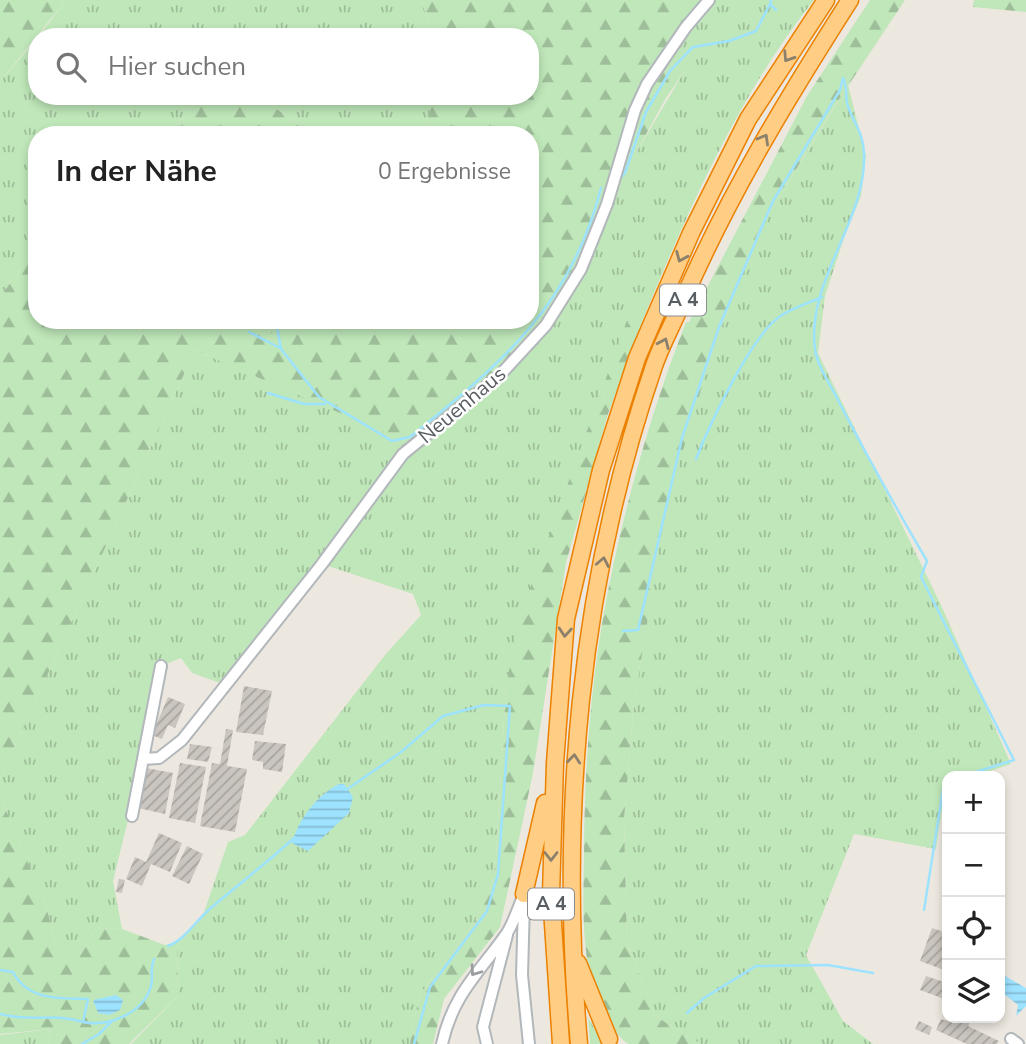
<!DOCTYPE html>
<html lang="de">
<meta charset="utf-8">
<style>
body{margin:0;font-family:"Nunito Sans",sans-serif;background:#f2f2f2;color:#222}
.controls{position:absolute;right:21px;bottom:21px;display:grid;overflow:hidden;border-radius:14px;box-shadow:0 4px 10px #0003}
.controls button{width:63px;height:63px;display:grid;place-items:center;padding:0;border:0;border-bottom:2px solid #e0e0e0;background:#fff;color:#222;font:35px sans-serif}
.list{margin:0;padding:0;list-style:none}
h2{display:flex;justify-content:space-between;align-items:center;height:91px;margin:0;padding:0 28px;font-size:30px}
h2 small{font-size:23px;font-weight:400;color:#767676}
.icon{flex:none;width:38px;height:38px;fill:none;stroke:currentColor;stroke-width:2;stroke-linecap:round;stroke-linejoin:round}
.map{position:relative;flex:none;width:1026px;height:1044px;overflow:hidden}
.search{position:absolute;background:#fff;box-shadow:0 4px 10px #0003;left:28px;top:28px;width:511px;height:77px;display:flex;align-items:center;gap:18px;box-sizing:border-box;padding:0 24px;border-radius:28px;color:#767676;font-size:26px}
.panel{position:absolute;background:#fff;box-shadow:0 4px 10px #0003;left:28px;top:126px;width:511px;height:203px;border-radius:28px}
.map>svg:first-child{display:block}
.grass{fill:url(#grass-tufts)}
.forest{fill:url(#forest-firs)}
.wetland{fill:url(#wetland-marsh)}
.water{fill:url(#water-rules)}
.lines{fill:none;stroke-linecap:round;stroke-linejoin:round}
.stream{stroke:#9de2ff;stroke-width:2.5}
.building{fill:url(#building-hatch)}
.minor-casing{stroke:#b2b7bb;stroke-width:14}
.highway-casing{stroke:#ec8000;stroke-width:19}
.minor{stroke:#fff;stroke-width:10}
.highway{stroke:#ffce84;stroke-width:16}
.oneway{stroke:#8a806c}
.oneway2{stroke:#9b9ea1}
.labels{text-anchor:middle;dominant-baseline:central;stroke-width:5;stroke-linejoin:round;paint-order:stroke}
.shield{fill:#fff;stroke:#8a8e91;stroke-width:2}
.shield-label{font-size:19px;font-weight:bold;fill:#585e62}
.street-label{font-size:21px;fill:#585e62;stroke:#fff}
</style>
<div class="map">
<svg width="1026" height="1044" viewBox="0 0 1026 1044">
<defs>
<pattern id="grass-tufts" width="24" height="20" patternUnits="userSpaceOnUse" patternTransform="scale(1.75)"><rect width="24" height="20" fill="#bfe7b9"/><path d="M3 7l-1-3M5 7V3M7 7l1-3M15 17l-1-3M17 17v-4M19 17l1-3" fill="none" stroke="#9ebe9a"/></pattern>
<pattern id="forest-firs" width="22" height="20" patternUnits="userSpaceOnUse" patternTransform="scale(1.75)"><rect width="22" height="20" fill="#bfe7b9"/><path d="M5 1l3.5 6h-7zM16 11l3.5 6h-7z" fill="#9ebe9a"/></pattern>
<pattern id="wetland-marsh" width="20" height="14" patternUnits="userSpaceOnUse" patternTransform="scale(1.75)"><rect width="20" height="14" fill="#bfe7b9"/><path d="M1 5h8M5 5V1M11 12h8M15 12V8" fill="none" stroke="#9ebe9a"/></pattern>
<pattern id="water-rules" width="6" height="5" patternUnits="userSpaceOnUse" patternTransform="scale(1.75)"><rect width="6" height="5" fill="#9de2ff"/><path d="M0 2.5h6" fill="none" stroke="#83bad2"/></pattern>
<pattern id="building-hatch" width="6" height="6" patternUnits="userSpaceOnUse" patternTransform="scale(1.75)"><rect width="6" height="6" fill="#cac5be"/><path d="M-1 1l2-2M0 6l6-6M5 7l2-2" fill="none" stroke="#a7a39e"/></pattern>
</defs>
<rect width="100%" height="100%" fill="#ede8df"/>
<path class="grass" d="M66 0H421L434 37H38Z
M713 0H814C740 93 689 208 644 317L630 313 506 686 495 874 474 923 419 996 410 1044H131L178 996 177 942 202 918 228 842 245 835 385 655 421 615 413 594 322 564 226 685 192 673 181 658 161 666 143 759 113 881 122 929 96 928 84 948 68 951 55 944 47 908 0 796V779L195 350 393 435 521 346 684 72 665 61Z
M37 38V96H201L168 135H37V247L0 297V82Z
M848 85 866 156 861 196 845 235 825 296 818 353 941 605 1011 764 976 776H947L936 849 854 834 806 955 843 1021 873 1044H701L655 1016 627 942 624 819 634 704 664 512 713 349 758 232Z
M276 96H434L425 128 414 135H314L274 107Z
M588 1017 603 1044H590Z
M51 1029 48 1044H0V1035Z"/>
<path class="forest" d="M0 0H66L0 82Z
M421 0H705L665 61 684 72 666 98 550 309 521 346 466 397 433 422 393 436 195 350 0 779V297L37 247V320H258L272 334 282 331 279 320H530V135H414L425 128 434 96H530V37H434Z
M870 0H905L834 107 758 232 713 349 665 512 634 704 624 819 627 942 655 1016 701 1044H628C608 1029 596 1000 590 976 582 938 583 898 584 860 584 769 591 675 609 586 627 496 653 407 686 322H689L807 96Z
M974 0H1026V12L973 7Z
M201 96H276L274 107 314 135H168Z
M630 312 644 317 608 414 566 563 533 773 500 927 444 999 433 1044H410L419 996 474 923 495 874 506 686 520 616Z
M0 796 47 908 55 944 68 950 84 948 96 928 122 929 165 945 177 942 178 996 129 1044H48L51 1029 0 1034Z"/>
<path class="wetland" d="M258 320H279L283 332 272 334Z"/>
<path class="water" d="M339 784H344L353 797 349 813 308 851 292 843C299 819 316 796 339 784Z
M1000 973 1026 988V1006L1016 1016 1018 1005 1000 991Z
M116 995 123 1000 120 1010 109 1015 98 1013 93 1000Z"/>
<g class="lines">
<path class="stream" d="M771 0 770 4 776 10
M843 78C848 88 845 94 847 103 852 122 863 130 864 153 867 221 806 280 815 349 817 366 831 386 839 402 867 456 896 508 927 561L921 577 1014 760 963 776
M619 180 625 173 646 112 670 71 687 53 693 47 729 41 756 31 770 4
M272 320 277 327 281 349 319 397 392 441 410 437C502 363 571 306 601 188
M249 332 280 348
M268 393 304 404H325
M696 459C709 426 752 333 782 315 794 307 809 303 822 297
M623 631 638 630 682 438 719 327 773 201 840 90 843 78
M346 790 401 752 443 716 484 705 510 706 498 874 487 911 430 987 414 1044
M924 910 944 783 947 782
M168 946C185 940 197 919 212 907 239 884 268 862 295 837
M0 970 13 972C28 1001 59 998 88 999L83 1022C108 1027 143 1014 151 986 154 976 149 970 154 959
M687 1013 704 998 756 966 828 965 873 973
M0 1014C28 1022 55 1013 83 1022
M82 1044 99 1034 112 1021"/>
</g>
<path class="building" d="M244 686 272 691 263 735 236 732Z
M168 697 185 704 175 728 168 725 162 739 152 735Z
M226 729 233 730 227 766 247 769 235 832 200 826 212 763 220 764Z
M255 741 286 744 282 772 263 769V762L252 760Z
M190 744 212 747 208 762 187 759Z
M180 763 206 767 195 823 169 818Z
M146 768 173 773 165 814 138 808Z
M159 833 182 843 170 872 151 864 142 886 126 879 135 857 146 862Z
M187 846 203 854 189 884 172 876Z
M119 879 125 880 122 893 116 892Z
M932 928 947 933V971L920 961Z
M926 976 947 983V1000L920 990Z
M950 1018 960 1023 963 1018H972L968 1026 999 1041 997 1044H967L936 1030 941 1019 947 1021Z
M919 1021 932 1027 929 1035 915 1029Z"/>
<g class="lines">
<defs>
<path id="minor" d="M143 759 161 666
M132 816 143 759 159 758 182 740 322 564 403 454 501 374 546 325 581 269 607 204 635 110 647 84 686 27 709 0
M524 903 522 975 529 1044
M1011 1039 1018 1044
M442 1044C453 994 479 973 507 933 514 922 519 906 524 894
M487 1044 483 1027 507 935"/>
<path id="highway" d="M524 894 545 803
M578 963 609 1039
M561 1044 551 894 555 763 566 619 601 470 637 358 691 233 748 119 826 0
M579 1044C559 816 579 584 654 366 662 343 674 322 683 300 729 194 788 97 850 0"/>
</defs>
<use href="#minor" class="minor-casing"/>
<use href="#highway" class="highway-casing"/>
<use href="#minor" class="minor"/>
<use href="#highway" class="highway"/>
</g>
<defs><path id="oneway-chevron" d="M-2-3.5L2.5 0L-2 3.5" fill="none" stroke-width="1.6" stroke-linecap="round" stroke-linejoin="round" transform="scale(1.75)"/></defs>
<g class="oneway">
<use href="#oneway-chevron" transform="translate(788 57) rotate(123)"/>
<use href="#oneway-chevron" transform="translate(764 139) rotate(-60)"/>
<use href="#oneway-chevron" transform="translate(681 257) rotate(113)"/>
<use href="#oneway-chevron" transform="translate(664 343) rotate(-66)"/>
<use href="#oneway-chevron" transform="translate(603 562) rotate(-79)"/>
<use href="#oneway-chevron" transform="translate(565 632) rotate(95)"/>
<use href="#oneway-chevron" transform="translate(574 759) rotate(-84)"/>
<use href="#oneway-chevron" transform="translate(551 856) rotate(90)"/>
</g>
<use class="oneway2" href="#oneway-chevron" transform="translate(475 971) rotate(126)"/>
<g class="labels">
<g class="shield">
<rect x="660" y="284.5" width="46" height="31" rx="5"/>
<rect x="528" y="888.5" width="46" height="31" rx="5"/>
</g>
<g class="shield-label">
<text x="683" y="300">A 4</text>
<text x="551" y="904">A 4</text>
</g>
<g class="street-label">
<text transform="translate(462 405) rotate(-40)">Neuenhaus</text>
</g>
</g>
</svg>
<div class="controls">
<button>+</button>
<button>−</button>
<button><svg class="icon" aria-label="locate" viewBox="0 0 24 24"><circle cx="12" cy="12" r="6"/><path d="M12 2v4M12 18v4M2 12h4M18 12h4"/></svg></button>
<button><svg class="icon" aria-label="layers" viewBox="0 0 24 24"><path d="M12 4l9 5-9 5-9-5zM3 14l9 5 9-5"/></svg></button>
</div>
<div class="search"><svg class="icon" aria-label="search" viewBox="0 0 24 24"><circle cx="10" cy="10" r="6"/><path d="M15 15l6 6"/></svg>Hier suchen</div>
<section class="panel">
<h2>In der Nähe<small>0 Ergebnisse</small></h2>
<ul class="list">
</ul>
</section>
</div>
